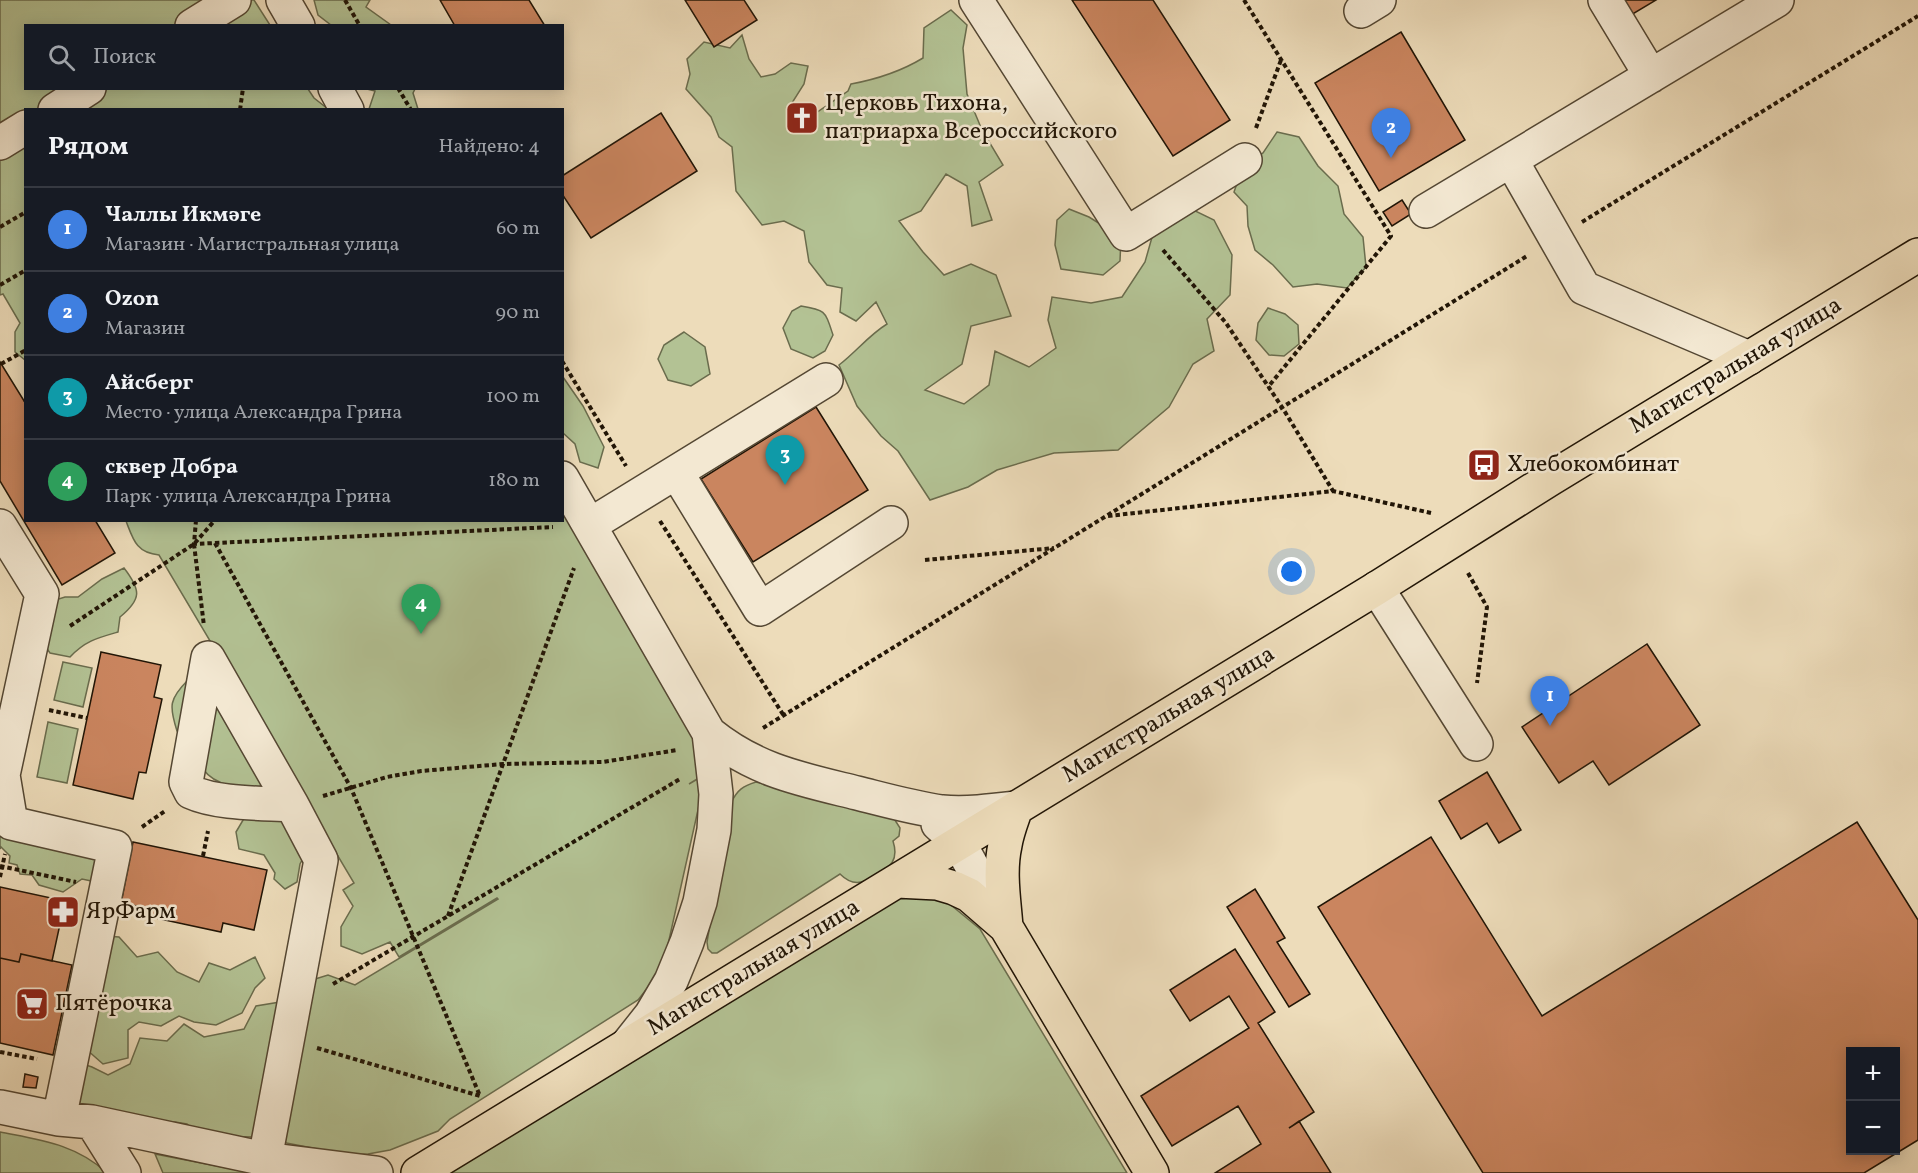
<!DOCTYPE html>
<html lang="ru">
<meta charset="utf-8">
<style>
body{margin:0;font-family:Vollkorn,serif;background:#20242c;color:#f1f3f6}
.controls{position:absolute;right:18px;bottom:18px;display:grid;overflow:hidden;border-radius:0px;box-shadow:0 3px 15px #0003}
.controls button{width:54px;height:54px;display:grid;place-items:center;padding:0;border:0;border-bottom:2px solid #363941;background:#171b24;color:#f1f3f6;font:30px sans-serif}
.you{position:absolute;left:1292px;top:572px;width:21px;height:21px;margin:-15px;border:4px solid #fff;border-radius:50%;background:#1a73e8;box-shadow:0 0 0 9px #1a73e833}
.badge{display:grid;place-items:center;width:39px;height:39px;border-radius:50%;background:#b45309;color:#fff;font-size:20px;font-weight:700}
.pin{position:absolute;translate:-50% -50px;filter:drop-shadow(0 2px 3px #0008)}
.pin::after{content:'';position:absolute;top:32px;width:21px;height:18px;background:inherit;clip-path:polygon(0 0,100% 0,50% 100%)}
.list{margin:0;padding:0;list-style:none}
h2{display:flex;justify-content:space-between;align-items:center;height:78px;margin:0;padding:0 24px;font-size:26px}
h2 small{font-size:20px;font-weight:400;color:#9ea1a6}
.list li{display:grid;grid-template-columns:39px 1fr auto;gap:18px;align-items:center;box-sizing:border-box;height:84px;padding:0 24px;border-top:2px solid #363941}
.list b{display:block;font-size:22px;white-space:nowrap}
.list p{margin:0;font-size:20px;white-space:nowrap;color:#9ea1a6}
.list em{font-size:20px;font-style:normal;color:#9ea1a6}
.icon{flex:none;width:33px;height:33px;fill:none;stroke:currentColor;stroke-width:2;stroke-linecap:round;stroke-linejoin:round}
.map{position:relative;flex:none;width:1918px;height:1173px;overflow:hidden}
.search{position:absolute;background:#171b24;box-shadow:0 3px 15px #0003;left:24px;top:24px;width:540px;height:66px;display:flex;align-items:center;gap:15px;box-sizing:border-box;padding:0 21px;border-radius:0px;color:#9ea1a6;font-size:22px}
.panel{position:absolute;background:#171b24;box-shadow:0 3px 15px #0003;left:24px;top:108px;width:540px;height:414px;border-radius:0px}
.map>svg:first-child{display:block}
.green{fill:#b3c294;stroke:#6a6c4d;stroke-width:1.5}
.building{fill:#ca855f;stroke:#211506;stroke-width:1.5;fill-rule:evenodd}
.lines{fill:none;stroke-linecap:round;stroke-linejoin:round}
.minor-casing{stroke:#544733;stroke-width:36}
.major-casing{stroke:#211506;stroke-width:36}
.path{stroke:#211506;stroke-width:4;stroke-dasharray:4.5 3;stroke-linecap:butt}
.minor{stroke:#f3e8d2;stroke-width:33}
.major{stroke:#eddcba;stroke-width:33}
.labels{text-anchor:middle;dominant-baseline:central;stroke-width:5;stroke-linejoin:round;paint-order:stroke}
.poi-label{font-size:24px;fill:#211506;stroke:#f3e8d2;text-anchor:start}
.street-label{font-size:24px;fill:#211506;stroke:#f3e8d2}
</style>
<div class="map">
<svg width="1918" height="1173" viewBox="0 0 1918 1173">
<rect width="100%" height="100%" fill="#eddcba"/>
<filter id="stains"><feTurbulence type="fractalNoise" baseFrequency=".00333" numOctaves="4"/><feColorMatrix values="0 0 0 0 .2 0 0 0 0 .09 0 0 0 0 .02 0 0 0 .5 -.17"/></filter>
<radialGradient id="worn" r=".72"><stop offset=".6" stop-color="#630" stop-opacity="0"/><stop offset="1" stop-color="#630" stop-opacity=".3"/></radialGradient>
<path class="green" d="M0 0H254L270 25 26 26V88L308 89 314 98 328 109 26 110 25 360 15 352V332L20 323 3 294 0 295Z
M314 0H370L366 7 391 25H331L318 15Z
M951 10 967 25 963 48 967 94 982 130 1003 165 979 182 992 220 972 226 967 186 946 174 921 211 899 221 923 252 944 275 971 264 996 275 1011 316 971 326 962 364 925 390 964 404 989 385 995 351 1029 367 1056 348 1048 320 1052 297 1091 303 1122 297 1145 262 1158 216 1177 202 1214 220 1232 255 1230 295 1207 319 1214 351 1193 364 1169 407 1118 450 1054 453 997 470 968 487 930 500 898 451 881 436 857 406 839 365C856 352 869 335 887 324L876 302 856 321 840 312 842 288 827 285 809 262 804 231 784 221 762 225 736 191 732 147 719 137 711 117 686 89 690 74 687 59 704 42 730 48 742 35 749 59 761 77 775 74 791 63 808 66 804 84 790 106 807 119 848 91 851 84C878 79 900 72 923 58L924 28Z
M367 89H415L413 93 418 109H369L375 91Z
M1277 132 1299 137 1318 166 1338 186 1344 214 1363 237 1366 267 1347 288 1317 284 1293 287 1273 265 1255 250 1248 226 1247 206 1234 192 1243 166 1263 153Z
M1069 209 1089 217 1121 237 1120 261 1103 275 1061 269 1055 245 1057 220Z
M801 306C826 310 825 311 833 335L825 351 813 358 791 349 783 328 792 311Z
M1268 308 1285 314 1298 325 1299 344 1284 356 1269 355 1256 340 1258 323Z
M684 332 705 347 710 374 691 386 668 380 658 359 664 345Z
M563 377 583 406 604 447 598 468 580 462 575 444 563 433Z
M563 513 704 748 707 773 689 784 706 774 667 949C660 969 652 984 638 1000L450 1119 438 1131 390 1150 368 1154 349 1155 255 1137 200 1136 187 1124 175 1122 154 1124 47 1102 80 1063 92 1067 108 1075 130 1064 140 1038 167 1041 184 1024 204 1037 244 1029 256 1006 280 1002 312 980 328 975 355 985 498 899 497 898 399 957 390 942 362 954 341 946V927L353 906 343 890 354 883 159 555C136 553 133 539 126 521L562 520Z
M124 568C141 590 142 599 120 617L118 632C97 638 85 641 70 657L50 653 38 636 52 601 65 597H78L102 579Z
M63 662 92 668 83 707 54 700Z
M188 680 186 736 177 731C169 706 169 699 188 680Z
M215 703 264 783 259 787C238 787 216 787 203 769Z
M48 722 78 729 67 783 37 777Z
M756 782 893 817 900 828 899 836 893 841C899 860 891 867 875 876 862 884 852 886 840 874L717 953H712L708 949 707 942 731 803C737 790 743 786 756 782Z
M0 804 108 850 101 883 82 879 63 892 39 885 32 875 20 874 17 865 9 863 10 856 1 847 0 849Z
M246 815 289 817 308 849 300 864 297 882 285 889 274 879 275 873 264 855 239 849 236 832Z
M911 893 946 901 980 929 1127 1173H448L889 900Z
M106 936 119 937 137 957 158 952 177 972 199 982 209 963 230 970 255 957 265 978 255 988 242 1013 216 1025 194 1022 179 1016 161 1026 139 1022 128 1030V1058L103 1064 86 1049Z
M0 1132C40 1140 76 1144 107 1173H0Z
M155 1154 253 1173H163Z"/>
<path class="building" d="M440 0H529L545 26H455Z
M685 0H744L757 20 714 47Z
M1072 0H1153L1230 120 1173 156Z
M1622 0H1656L1631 15Z
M1401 32 1465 140 1379 191 1315 83Z
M661 113 697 171 591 238 562 194V176Z
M1402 200 1411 214 1392 226 1383 212Z
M0 362 26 404V520H95L115 553 62 585 0 481Z
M816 407 868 490 753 562 701 479Z
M1647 644 1700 725 1609 785 1593 761 1559 783 1522 727Z
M101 652 161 665 154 697 162 699 146 773 139 772 133 799 73 785Z
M1487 772 1521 830 1499 843 1487 823 1461 839 1439 801Z
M1857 822 1918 920V1140L1864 1173H1483L1318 907 1431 837 1542 1016ZM1850 1052H1896V1150H1850Z
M133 842 267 870 254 930 223 923 221 932 146 916 148 908 121 903Z
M0 887 65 901 52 961 21 954 19 962 0 958Z
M1255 889 1285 938 1277 942 1310 994 1289 1007 1227 907Z
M1235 949 1275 1012 1258 1023 1314 1112 1289 1128 1299 1121 1331 1173H1215L1261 1144 1238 1106 1172 1146 1141 1096 1249 1028 1229 996 1190 1021 1170 990Z
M21 954 72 965 53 1055 0 1043V958L19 962Z
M25 1074 38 1077 36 1088 23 1087Z"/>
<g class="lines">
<defs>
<path id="minor" d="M283 0 298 26
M976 0 1126 234 1245 160
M1605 0 1651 76
M1361 11 1379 0
M192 26 234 0
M335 88 347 110
M55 110 89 88
M0 143 26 127
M1511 160 1584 288 1749 358
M1426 211 1777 0
M677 473 760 609 891 523
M562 478 709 733C756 771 800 779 857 793 885 800 913 808 942 812 967 814 991 811 1016 808
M590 525 826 380
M0 526 42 594 3 775 11 823 115 847 59 1119
M1377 588 1476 744
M938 824 959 843 1003 922
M628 1044 651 1015 671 981 687 942 700 902 714 830 716 794 709 733
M0 1107 59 1119 92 1122 265 1159 376 1173
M92 1122 124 1173
M265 1159 321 860 292 805 208 658 186 782 191 792C217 804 262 803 292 805"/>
<path id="major" d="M897 881 937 883 954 888 969 895 1006 927 1152 1173
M1006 927C1004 900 999 872 1005 845 1007 832 1012 820 1016 808
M418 1173 1377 588 1550 479 1918 255"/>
</defs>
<use href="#minor" class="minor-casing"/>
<use href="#major" class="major-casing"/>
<path class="path" d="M345 0 360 26
M1244 0 1391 236 1268 387
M398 88 411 110
M240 110 243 88
M1256 128 1281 60
M1582 222 1918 16
M0 227 26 212
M1163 250 1226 323 1282 407 1333 491
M0 285 26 270
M562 361 626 466
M1 364 26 350
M24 402 26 401
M1108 516 1333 491 1431 513
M196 520 194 544 553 527
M660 521 784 716
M215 543 351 788 480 1096
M194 544 204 626
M925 560 1054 548
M1468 573 1487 607 1477 683
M70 626 194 544 215 520
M49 710 87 718
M763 728 1527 256
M323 796 387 777 421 771 503 764 603 762 677 750
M142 827 165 811
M203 856 208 831
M0 866 76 882
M0 877 5 854
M448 916 574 568
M333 984 680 779
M317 1048 480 1096
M0 1052 37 1059"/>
<use href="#minor" class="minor"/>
<use href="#major" class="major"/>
</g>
<defs>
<symbol id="church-square" viewBox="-11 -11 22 22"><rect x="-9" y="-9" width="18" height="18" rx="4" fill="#8f2418" stroke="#f3e8d2"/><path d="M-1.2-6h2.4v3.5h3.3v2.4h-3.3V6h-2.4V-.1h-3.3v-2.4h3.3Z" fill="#fff"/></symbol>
<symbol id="bus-square" viewBox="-11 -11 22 22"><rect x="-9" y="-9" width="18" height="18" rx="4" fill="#8f2418" stroke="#f3e8d2"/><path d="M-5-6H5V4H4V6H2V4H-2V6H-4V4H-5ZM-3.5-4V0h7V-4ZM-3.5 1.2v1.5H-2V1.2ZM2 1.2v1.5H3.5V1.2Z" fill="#fff"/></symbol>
<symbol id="pharmacy-square" viewBox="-11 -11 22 22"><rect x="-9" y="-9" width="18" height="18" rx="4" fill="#8f2418" stroke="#f3e8d2"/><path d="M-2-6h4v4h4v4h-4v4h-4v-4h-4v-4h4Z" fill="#fff"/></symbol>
<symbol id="supermarket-square" viewBox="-11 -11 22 22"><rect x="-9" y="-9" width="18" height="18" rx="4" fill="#8f2418" stroke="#f3e8d2"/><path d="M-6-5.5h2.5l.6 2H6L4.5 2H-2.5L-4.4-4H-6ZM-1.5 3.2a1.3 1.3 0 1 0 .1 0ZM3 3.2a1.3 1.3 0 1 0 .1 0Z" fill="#fff"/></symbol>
</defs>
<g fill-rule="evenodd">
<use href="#church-square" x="783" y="99" width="38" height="38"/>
<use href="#bus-square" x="1465" y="446" width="38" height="38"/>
<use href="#pharmacy-square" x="44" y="893" width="38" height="38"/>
<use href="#supermarket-square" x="13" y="985" width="38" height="38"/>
</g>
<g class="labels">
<g class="poi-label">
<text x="825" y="104">Церковь Тихона,<tspan x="825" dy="28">патриарха Всероссийского</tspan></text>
<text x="1507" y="465">Хлебокомбинат</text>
<text x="86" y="912">ЯрФарм</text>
<text x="55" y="1004">Пятёрочка</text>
</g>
<g class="street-label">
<text transform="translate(1736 366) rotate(-31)">Магистральная улица</text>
<text transform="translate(1169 715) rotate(-31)">Магистральная улица</text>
<text transform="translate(754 968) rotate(-31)">Магистральная улица</text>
</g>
</g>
<rect width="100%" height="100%" filter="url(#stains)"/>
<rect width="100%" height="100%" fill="url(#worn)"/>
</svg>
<div class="controls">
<button>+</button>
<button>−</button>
</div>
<div class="you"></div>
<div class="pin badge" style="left:1550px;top:726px;background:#3f7fe0">1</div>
<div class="pin badge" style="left:1391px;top:158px;background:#3f7fe0">2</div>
<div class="pin badge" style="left:785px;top:485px;background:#0f9aa8">3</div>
<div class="pin badge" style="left:421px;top:634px;background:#2e9e5b">4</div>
<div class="search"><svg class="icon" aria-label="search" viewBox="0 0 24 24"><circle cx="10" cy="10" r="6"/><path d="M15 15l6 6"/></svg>Поиск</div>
<section class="panel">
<h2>Рядом<small>Найдено: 4</small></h2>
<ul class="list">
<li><span class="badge" style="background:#3f7fe0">1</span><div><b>Чаллы Икмәге</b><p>Магазин · Магистральная улица</p></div><em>60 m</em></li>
<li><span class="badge" style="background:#3f7fe0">2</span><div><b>Ozon</b><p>Магазин</p></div><em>90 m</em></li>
<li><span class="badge" style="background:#0f9aa8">3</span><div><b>Айсберг</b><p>Место · улица Александра Грина</p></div><em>100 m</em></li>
<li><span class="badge" style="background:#2e9e5b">4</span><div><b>сквер Добра</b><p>Парк · улица Александра Грина</p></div><em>180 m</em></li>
</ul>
</section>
</div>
